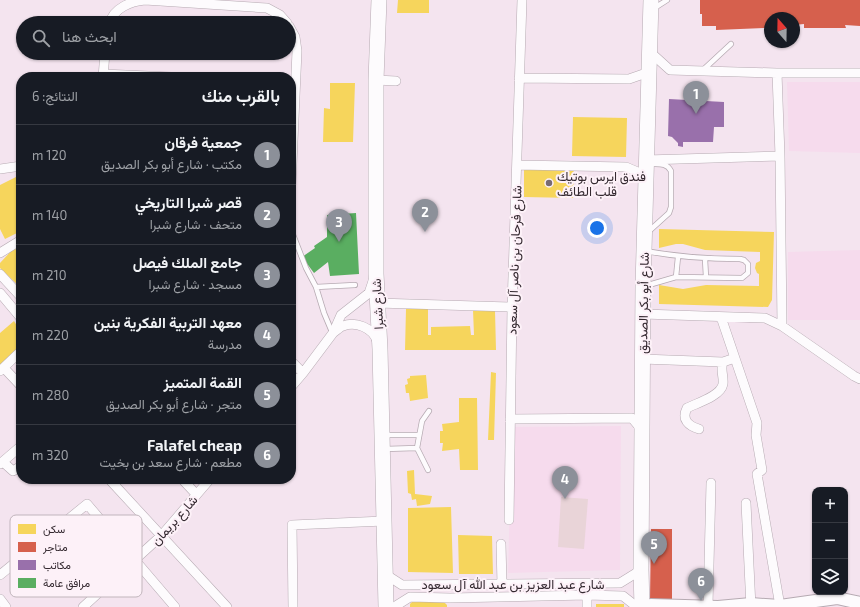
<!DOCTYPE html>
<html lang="ar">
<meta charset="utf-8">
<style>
body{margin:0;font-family:"Exo 2",Vazirmatn,sans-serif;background:#242831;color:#f1f3f6;direction:rtl}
.controls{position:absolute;right:12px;bottom:12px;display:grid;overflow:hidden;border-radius:8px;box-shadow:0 1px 3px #0004}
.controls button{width:36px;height:36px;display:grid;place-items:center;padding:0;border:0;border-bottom:1px solid #363941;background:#171b24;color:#f1f3f6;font:20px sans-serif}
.compass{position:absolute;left:764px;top:12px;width:36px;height:36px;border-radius:50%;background:#171b24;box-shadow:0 1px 3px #0004;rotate:340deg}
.you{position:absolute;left:597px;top:228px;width:14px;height:14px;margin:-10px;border:3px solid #fff;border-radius:50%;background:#1a73e8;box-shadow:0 0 0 6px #1a73e833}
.badge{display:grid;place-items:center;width:26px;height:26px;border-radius:50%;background:#8c9099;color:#fff;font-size:13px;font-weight:700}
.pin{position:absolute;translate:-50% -33px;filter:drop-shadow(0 1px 2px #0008)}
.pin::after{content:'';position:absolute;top:21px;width:14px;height:12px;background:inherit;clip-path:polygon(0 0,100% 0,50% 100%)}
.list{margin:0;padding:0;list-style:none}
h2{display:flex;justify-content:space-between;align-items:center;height:52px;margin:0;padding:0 16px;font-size:17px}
h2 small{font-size:13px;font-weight:400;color:#9ea1a6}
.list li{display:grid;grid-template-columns:26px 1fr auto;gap:12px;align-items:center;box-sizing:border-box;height:60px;padding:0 16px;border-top:1px solid #363941}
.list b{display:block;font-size:15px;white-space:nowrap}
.list p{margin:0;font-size:13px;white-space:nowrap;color:#9ea1a6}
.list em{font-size:13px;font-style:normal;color:#9ea1a6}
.icon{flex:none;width:22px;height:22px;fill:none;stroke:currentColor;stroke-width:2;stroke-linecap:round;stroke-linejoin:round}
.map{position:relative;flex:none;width:860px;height:607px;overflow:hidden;direction:ltr}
.search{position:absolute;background:#171b24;box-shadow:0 1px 3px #0004;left:16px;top:16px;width:280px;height:44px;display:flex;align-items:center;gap:10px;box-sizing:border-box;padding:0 14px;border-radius:22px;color:#9ea1a6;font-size:15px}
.panel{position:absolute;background:#171b24;box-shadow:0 1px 3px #0004;left:16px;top:72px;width:280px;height:412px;border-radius:16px;direction:rtl}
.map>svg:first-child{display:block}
.built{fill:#f6dbed}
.green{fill:#e9d4d8}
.homes{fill:#f6d55c}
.shops{fill:#d6604d}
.offices{fill:#9970ab}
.public{fill:#5aae61}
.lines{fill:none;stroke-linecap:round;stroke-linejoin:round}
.service-casing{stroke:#b6aab2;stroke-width:6}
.minor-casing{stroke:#b6aab2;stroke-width:10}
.tertiary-casing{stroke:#b6aab2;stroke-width:14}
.primary-casing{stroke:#b6aab2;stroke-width:16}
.service{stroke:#fdfbfd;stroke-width:4.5}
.minor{stroke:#fdfbfd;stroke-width:9}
.tertiary{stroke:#fdfbfd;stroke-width:12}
.primary{stroke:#fdfbfd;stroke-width:15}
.poi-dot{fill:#776a73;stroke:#fdf1f8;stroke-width:1.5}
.labels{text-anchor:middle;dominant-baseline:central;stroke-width:4;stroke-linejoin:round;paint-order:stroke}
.poi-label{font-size:13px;fill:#342930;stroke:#fdf1f8;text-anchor:start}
.street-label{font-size:13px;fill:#342930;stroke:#fdf1f8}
.key{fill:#fdf1f8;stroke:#c1b5bc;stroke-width:1}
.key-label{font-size:11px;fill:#342930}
</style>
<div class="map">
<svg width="860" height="607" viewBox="0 0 860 607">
<rect width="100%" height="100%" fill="#f4e4ef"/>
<path class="built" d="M787 82H860V153L789 151Z
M860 250V320H788V252Z
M621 426 620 570 508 573 512 427Z"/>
<path class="green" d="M561 497 588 499 584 549 558 547Z"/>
<path class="homes" d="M398 0H429V13H397Z
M330 83H355L353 142H323L324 108 330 109Z
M573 117 627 118 626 157 572 156Z
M524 168 574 169 573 198 524 197Z
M20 175 21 231 5 239 0 229V185Z
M659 229 774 232 772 300 768 307 659 304V285L683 289 706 285 759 286V274L757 273 755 268 756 263 760 261V252L705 250 683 244H676L659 248Z
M14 248 21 254V288L0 268V263Z
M406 309H428V335H431V327L470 326 471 335H474L473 310 495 311 496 350H405Z
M14 321 21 332V346L0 367V333Z
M491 372 496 373 494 440H488Z
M426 375 428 398 410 401 409 393H406L405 385 408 384 407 379 410 378V376Z
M459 398H477L478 470H460L459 449 442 451 443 443H440V431H443L442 424 459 422Z
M414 470 415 494 432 496 430 504 417 506 416 499 412 500 411 494 408 493 407 471Z
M451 507 453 573 408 572V508Z
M458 535 492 536 493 574H459Z
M414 600H442L447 605V607H410V604Z
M596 604H624V607H596Z"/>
<path class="shops" d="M700 0H860V26L845 25 846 28H804V24L794 25V18H770V25H765V28L716 30V26H702V14H700Z
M651 529H672V601H650Z"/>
<path class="offices" d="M669 99 724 102V127H714L713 142H683V147L678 146V143L672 137 668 136Z"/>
<path class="public" d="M356 213 359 274 330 276 328 262 314 273 302 257 315 248 314 246 327 237V215Z"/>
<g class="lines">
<defs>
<path id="service" d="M653 9 667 0
M703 70 731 44
M292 232 306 268 316 287 324 313 332 332
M648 232 669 213 671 207V171C667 163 660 164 652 164
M705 259 706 277
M676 277 678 257
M645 286 676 277 742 278 748 273V264L744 260 740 259C707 259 678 257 645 251
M316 287 355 285
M383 435H418
M385 449 417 448
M428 470 417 448 422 421 429 411"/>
<path id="minor" d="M110 23C113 8 132 1 145 0L267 8 280 15 287 23
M289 26 295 37 297 51 291 186
M649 51 670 70 777 73H860
M777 73 780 156 782 326
M103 74 171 77
M103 77 105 53
M519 78 629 79 649 72
M376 80 396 81
M646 160 780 156
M517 165 626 167 647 176
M0 169 21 166
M291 229V232
M0 253 21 240
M0 274 21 297
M0 293 21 318
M377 303 512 307
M643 314 765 318 782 326 854 376 860 379
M721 317 757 423 756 435 762 470 757 474 780 606
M333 333C336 331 340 327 343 326 356 321 373 328 377 341
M642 359 723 362
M291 361 303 373
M4 368 21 386
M0 371 21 351
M291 387 303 373 333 333 341 315 369 293 373 281
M510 419 632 418 642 430
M699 429C689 426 681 420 687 408 697 403 721 396 723 384 724 376 720 370 723 362L735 358
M3 462 13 471 21 466
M0 464 21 446
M109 479 227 607
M182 479 196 494
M746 503 751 607
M509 520 512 307 522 0
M501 544 502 585
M385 574 402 585 620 583 641 570
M0 575 87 504 175 607
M0 599 6 607
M708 606 711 483
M83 607 162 535 210 479
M293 607 292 525 384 521
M394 607 410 597 450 598 587 595 623 596 637 607
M587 607V595"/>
<path id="tertiary" d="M650 607 651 605 718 607 751 604 780 606 837 598 860 603"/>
<path id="primary" d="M379 0 376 80V274L380 349 386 607
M642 607 641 570 643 286 651 0"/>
</defs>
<use href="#service" class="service-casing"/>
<use href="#minor" class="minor-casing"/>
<use href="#tertiary" class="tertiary-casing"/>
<use href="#primary" class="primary-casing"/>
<use href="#service" class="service"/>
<use href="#minor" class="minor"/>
<use href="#tertiary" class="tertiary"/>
<use href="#primary" class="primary"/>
</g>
<circle class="poi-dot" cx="549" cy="183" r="4"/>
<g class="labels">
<g class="poi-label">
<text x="557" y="176">فندق ايرس بوتيك<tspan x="557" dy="15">قلب الطائف</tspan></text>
</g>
<g class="street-label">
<text transform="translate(514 260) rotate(-88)">شارع فرحان بن ناصر آل سعود</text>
<text transform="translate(643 303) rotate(-89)">شارع أبو بكر الصديق</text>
<text transform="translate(377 304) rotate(-93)">شارع شبرا</text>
<text transform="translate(174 520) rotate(-48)">شارع بريمان</text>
<text x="513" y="584">شارع عبد العزيز بن عبد الله آل سعود</text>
</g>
</g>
<rect x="10" y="515" width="132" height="82" rx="6" class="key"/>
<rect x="18" y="524" width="18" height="10" fill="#f6d55c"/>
<rect x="18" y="542" width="18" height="10" fill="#d6604d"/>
<rect x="18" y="560" width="18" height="10" fill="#9970ab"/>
<rect x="18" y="578" width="18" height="10" fill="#5aae61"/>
<g class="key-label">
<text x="43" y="533">سكن</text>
<text x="43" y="551">متاجر</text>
<text x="43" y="569">مكاتب</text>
<text x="43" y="587">مرافق عامة</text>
</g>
</svg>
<div class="controls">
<button>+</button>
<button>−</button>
<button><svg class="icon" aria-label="layers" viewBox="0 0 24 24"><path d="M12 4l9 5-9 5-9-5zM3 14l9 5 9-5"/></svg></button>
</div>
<svg class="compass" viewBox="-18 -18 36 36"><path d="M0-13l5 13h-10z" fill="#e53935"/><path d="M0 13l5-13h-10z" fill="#9ea1a6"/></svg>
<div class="you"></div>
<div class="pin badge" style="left:696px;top:114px">1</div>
<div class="pin badge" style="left:425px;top:232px">2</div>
<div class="pin badge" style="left:339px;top:242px">3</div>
<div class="pin badge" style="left:565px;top:499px">4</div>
<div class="pin badge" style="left:654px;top:564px">5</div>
<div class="pin badge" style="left:701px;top:601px">6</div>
<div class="search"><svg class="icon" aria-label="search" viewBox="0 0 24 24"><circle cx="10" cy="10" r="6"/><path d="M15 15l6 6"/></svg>ابحث هنا</div>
<section class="panel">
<h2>بالقرب منك<small>النتائج: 6</small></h2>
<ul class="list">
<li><span class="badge">1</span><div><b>جمعية فرقان</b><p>مكتب · شارع أبو بكر الصديق</p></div><em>120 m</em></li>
<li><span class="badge">2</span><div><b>قصر شبرا التاريخي</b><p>متحف · شارع شبرا</p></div><em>140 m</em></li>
<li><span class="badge">3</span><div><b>جامع الملك فيصل</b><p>مسجد · شارع شبرا</p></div><em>210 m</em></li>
<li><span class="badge">4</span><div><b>معهد التربية الفكرية بنين</b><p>مدرسة</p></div><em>220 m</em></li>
<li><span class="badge">5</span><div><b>القمة المتميز</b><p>متجر · شارع أبو بكر الصديق</p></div><em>280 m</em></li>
<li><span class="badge">6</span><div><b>Falafel cheap</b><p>مطعم · شارع سعد بن بخيت</p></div><em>320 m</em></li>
</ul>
</section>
</div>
